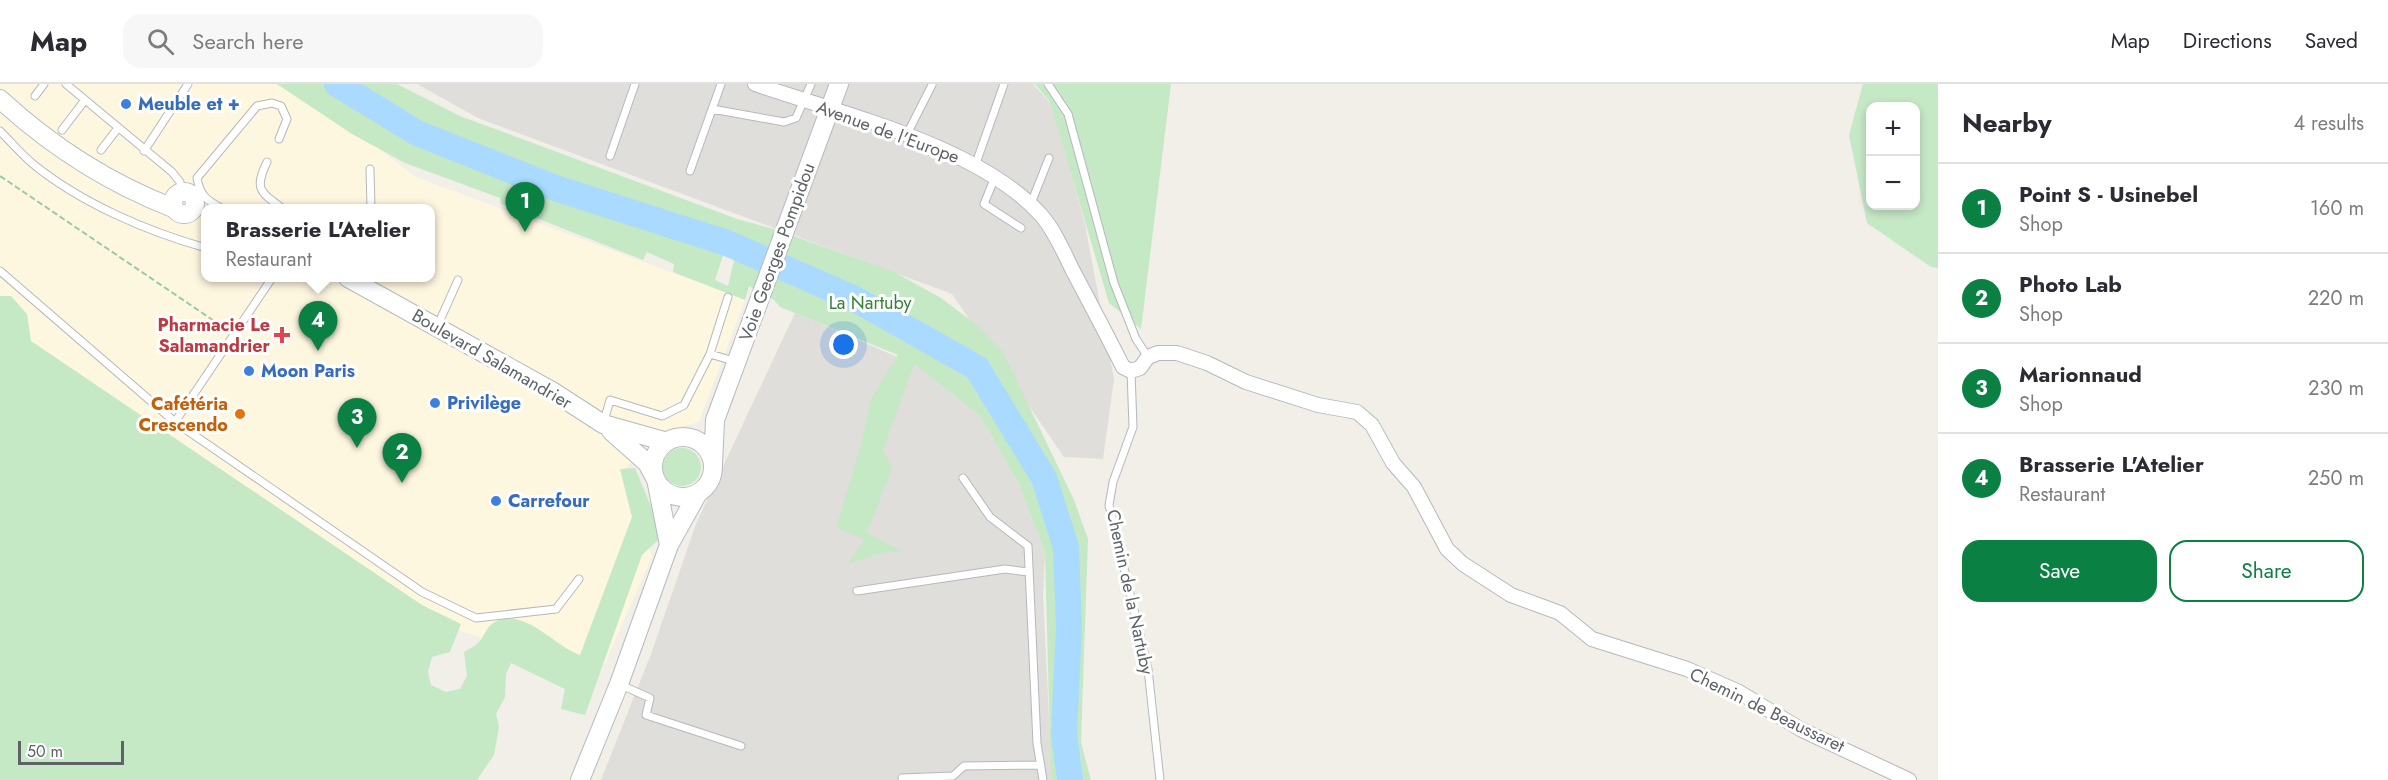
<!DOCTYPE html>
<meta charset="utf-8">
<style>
body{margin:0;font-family:Jost,sans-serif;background:#f7f7f7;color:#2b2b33}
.controls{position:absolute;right:18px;top:18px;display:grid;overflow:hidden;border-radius:12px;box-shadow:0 3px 9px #0003}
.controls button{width:54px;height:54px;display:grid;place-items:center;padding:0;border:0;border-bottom:2px solid #e1e1e2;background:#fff;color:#2b2b33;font:30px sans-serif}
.scale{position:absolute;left:18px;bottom:15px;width:106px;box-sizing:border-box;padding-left:6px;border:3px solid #5f6368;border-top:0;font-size:16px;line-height:21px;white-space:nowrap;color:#5f6368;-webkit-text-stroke:4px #fff;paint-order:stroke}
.you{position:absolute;left:844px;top:261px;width:21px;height:21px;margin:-15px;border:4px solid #fff;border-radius:50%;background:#1a73e8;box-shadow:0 0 0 9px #1a73e833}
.badge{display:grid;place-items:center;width:39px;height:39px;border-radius:50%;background:#0b8043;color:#fff;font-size:20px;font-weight:700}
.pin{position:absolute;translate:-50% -50px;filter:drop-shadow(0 2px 3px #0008)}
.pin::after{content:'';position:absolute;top:32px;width:21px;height:18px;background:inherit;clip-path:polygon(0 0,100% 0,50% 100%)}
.popup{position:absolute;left:201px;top:120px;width:234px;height:78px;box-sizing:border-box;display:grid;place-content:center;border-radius:12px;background:#fff;filter:drop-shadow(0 2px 4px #0005);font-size:20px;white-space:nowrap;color:#7c7c81}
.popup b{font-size:22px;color:#2b2b33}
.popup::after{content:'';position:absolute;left:50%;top:100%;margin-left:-12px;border:12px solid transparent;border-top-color:#fff}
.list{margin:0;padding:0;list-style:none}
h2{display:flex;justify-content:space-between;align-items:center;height:78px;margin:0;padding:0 24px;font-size:26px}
h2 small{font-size:20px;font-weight:400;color:#7c7c81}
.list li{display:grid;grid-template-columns:39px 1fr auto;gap:18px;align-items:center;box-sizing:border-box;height:90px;padding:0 24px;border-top:2px solid #e1e1e2}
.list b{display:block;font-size:22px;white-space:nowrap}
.list p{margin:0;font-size:20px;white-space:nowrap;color:#7c7c81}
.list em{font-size:20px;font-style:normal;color:#7c7c81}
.actions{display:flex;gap:12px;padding:18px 24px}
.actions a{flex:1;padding:14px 0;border:2px solid #0b8043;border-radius:18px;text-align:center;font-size:21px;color:#0b8043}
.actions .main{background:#0b8043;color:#fff}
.icon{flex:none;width:33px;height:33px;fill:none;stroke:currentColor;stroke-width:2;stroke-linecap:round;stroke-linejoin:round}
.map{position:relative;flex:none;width:1938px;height:696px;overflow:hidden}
header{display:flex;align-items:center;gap:36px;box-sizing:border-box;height:84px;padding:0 30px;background:#fff;border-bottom:2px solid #e1e1e2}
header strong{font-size:28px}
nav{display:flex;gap:33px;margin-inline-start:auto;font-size:21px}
.search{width:420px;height:54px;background:#f7f7f7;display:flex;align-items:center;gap:15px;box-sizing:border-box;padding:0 21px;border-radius:18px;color:#7c7c81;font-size:22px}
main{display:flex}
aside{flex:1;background:#fff}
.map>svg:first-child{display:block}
.commercial{fill:#fef7e0;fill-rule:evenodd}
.industrial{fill:#e0deda}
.green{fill:#c5e8c5;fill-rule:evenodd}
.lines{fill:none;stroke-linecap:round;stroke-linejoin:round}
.river{stroke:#aadaff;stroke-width:26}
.lane-casing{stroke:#b5b8bc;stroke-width:9}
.street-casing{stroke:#b5b8bc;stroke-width:16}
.secondary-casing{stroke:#b6babf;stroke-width:20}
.path{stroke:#9cc7a9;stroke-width:2;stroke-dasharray:6 3;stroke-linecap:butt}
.lane{stroke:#fff;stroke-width:7}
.street{stroke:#fff;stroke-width:14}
.secondary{stroke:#fff;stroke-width:18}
.shop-dot{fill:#3f7fe0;stroke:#fff;stroke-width:2}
.health-dot{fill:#e0444e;stroke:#fff;stroke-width:2}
.food-dot{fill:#e8710a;stroke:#fff;stroke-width:2}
.labels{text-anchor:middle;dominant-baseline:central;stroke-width:6;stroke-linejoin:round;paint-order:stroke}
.shop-label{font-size:18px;font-weight:bold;fill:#366cbe;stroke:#fff;text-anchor:start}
.street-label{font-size:18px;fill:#5f6368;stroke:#fff}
.park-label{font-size:18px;fill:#348238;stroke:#fff}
.health-label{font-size:18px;font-weight:bold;fill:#be3a42;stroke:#fff;text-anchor:end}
.food-label{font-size:18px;font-weight:bold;fill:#c56008;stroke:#fff;text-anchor:end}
</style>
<header>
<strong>Map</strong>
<div class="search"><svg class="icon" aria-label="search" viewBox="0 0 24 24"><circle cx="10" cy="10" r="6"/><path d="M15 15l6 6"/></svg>Search here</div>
<nav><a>Map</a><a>Directions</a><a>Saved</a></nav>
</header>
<main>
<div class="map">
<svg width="1938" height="696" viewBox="0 0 1938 696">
<rect width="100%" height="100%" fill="#f1efe8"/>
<path class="commercial" d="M0 0H293L416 93 745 216 699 338 658 349 626 384 652 473 600 590 434 539 0 253ZM206 124H430V194H206Z"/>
<path class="industrial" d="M417 0H1033L1052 21 1085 140 1114 295 1103 375 1064 373 952 210 478 34Z
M795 229 914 280 980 332 1019 400 1045 469 1043 511 1052 696H601L651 570 696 440Z"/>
<path class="green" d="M277 0H397L460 32 737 135 774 145 894 188 941 214 978 242 1003 268 1074 416 1088 455 1081 658 1091 696H1051L1045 469 1019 400 980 332 914 280 883 366 892 384 867 449 901 467 882 469 848 480 864 455 836 444 862 357 871 315 898 271 780 223 774 216 749 202 745 216 673 188 674 180 647 168 643 176 501 120 500 114 405 79 352 50ZM725 165 736 168 728 202 715 196Z
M1035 0H1171L1141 245 1109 219 1050 18Z
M1863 0H1938V184L1931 183 1867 139 1849 51ZM1870 22H1916V122H1870Z
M0 212H11L27 230 31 257 422 521 461 540 450 568 432 573 428 588 431 601 446 608 460 605 467 592 464 568C469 565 476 562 480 557 485 551 486 544 493 539 523 521 555 563 580 571L632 433 620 385 635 384 655 432 658 456 642 471 585 631 561 625 565 605 511 579 506 590 505 613 496 630 499 643 494 671 477 696H0Z
M663 383a19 19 0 1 1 38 0a19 19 0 1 1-38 0Z"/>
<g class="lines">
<path class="river" d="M337 0 417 49 558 105 727 159 855 215 977 284 1044 394 1066 463 1069 543 1064 650 1070 696"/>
<defs>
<path id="lane" d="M66 0 172 88 180 98 181 108
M1048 0 1068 30 1114 199 1136 255 1148 273
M35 12 44 0
M712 25 784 38 796 34 811 0
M62 46 85 16
M0 47C11 58 21 70 33 80 81 119 146 147 206 164
M906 52 932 1
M101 66 118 44
M144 67 188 0
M610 72 635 0
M267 78C254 105 260 108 282 124
M975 82 1004 0
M370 85 371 124
M690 87 721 0
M995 93 984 120 1021 144
M1030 122 1049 74
M221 124C206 116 200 111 197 94L257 22 272 19 281 22 287 35 279 55
M0 187 175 338 422 508 476 534 556 525 579 495
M728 213 710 270 737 278
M437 243 458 196
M1131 287 1133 343 1113 398 1109 421 1148 585 1160 696
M604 337 610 316 662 332 684 321 710 270
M175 338 272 194
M963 394 990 433 1028 462 1037 659 1043 696
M857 507 1005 485 1028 488
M621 601 650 614 646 631 741 662
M902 694 953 692 964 682 1041 681"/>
<path id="street" d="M755 0C842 30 979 62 1041 131 1055 147 1064 169 1073 187 1090 219 1107 251 1123 283L1131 287 1140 284 1148 273 1158 269H1177L1207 279 1246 298 1318 321 1357 328 1372 341 1393 379 1414 403 1447 465 1463 480 1511 511 1560 529 1592 555 1687 585 1739 608 1802 646 1909 696"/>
<path id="secondary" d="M0 15C51 62 109 99 173 124
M173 119a11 11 0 1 1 22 0a11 11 0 1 1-22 0Z
M348 194 552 307 603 340 667 358
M611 347 647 379 654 392
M653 383a30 30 0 1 1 60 0a30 30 0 1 1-60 0Z
M713 380 715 336 839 0
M657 400 669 461
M580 696 619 600 669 461 698 409"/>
</defs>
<use href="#lane" class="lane-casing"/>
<use href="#street" class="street-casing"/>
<use href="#secondary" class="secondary-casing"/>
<path class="path" d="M0 92 226 245
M244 256 253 262"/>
<use href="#lane" class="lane"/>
<use href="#street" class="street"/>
<use href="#secondary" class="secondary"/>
</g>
<g class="shop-dot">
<circle cx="126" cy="20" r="6"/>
<circle cx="249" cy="287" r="6"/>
<circle cx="435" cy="319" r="6"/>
<circle cx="496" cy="417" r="6"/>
</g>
<path class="health-dot" d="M279 242h6v6h6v6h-6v6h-6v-6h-6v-6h6z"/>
<circle class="food-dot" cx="240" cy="330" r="6"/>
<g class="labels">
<g class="shop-label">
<text x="138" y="20">Meuble et +</text>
<text x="261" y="287">Moon Paris</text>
<text x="447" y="319">Privilège</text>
<text x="508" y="417">Carrefour</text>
</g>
<g class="street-label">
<text transform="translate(888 48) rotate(20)">Avenue de l'Europe</text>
<text transform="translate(777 168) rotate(-70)">Voie Georges Pompidou</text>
<text transform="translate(492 275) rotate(30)">Boulevard Salamandrier</text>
<text transform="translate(1130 508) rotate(78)">Chemin de la Nartuby</text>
<text transform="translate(1767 626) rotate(26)">Chemin de Beaussaret</text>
</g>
<g class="park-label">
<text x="870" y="219">La Nartuby</text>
</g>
<g class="health-label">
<text x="270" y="241">Pharmacie Le<tspan x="270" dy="21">Salamandrier</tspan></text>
</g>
<g class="food-label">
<text x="228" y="320">Cafétéria<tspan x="228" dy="21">Crescendo</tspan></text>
</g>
</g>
</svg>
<div class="controls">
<button>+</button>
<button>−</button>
</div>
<div class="scale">50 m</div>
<div class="you"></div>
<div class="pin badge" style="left:525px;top:148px">1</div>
<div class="pin badge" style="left:402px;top:399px">2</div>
<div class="pin badge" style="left:357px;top:364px">3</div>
<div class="pin badge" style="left:318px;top:267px">4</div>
<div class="popup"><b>Brasserie L'Atelier</b>Restaurant</div>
</div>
<aside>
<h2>Nearby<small>4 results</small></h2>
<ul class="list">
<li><span class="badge">1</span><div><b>Point S - Usinebel</b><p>Shop</p></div><em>160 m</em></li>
<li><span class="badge">2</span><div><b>Photo Lab</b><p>Shop</p></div><em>220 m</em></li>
<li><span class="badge">3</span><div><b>Marionnaud</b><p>Shop</p></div><em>230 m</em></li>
<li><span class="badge">4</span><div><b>Brasserie L'Atelier</b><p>Restaurant</p></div><em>250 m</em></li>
</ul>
<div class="actions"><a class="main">Save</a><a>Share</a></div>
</aside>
</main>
